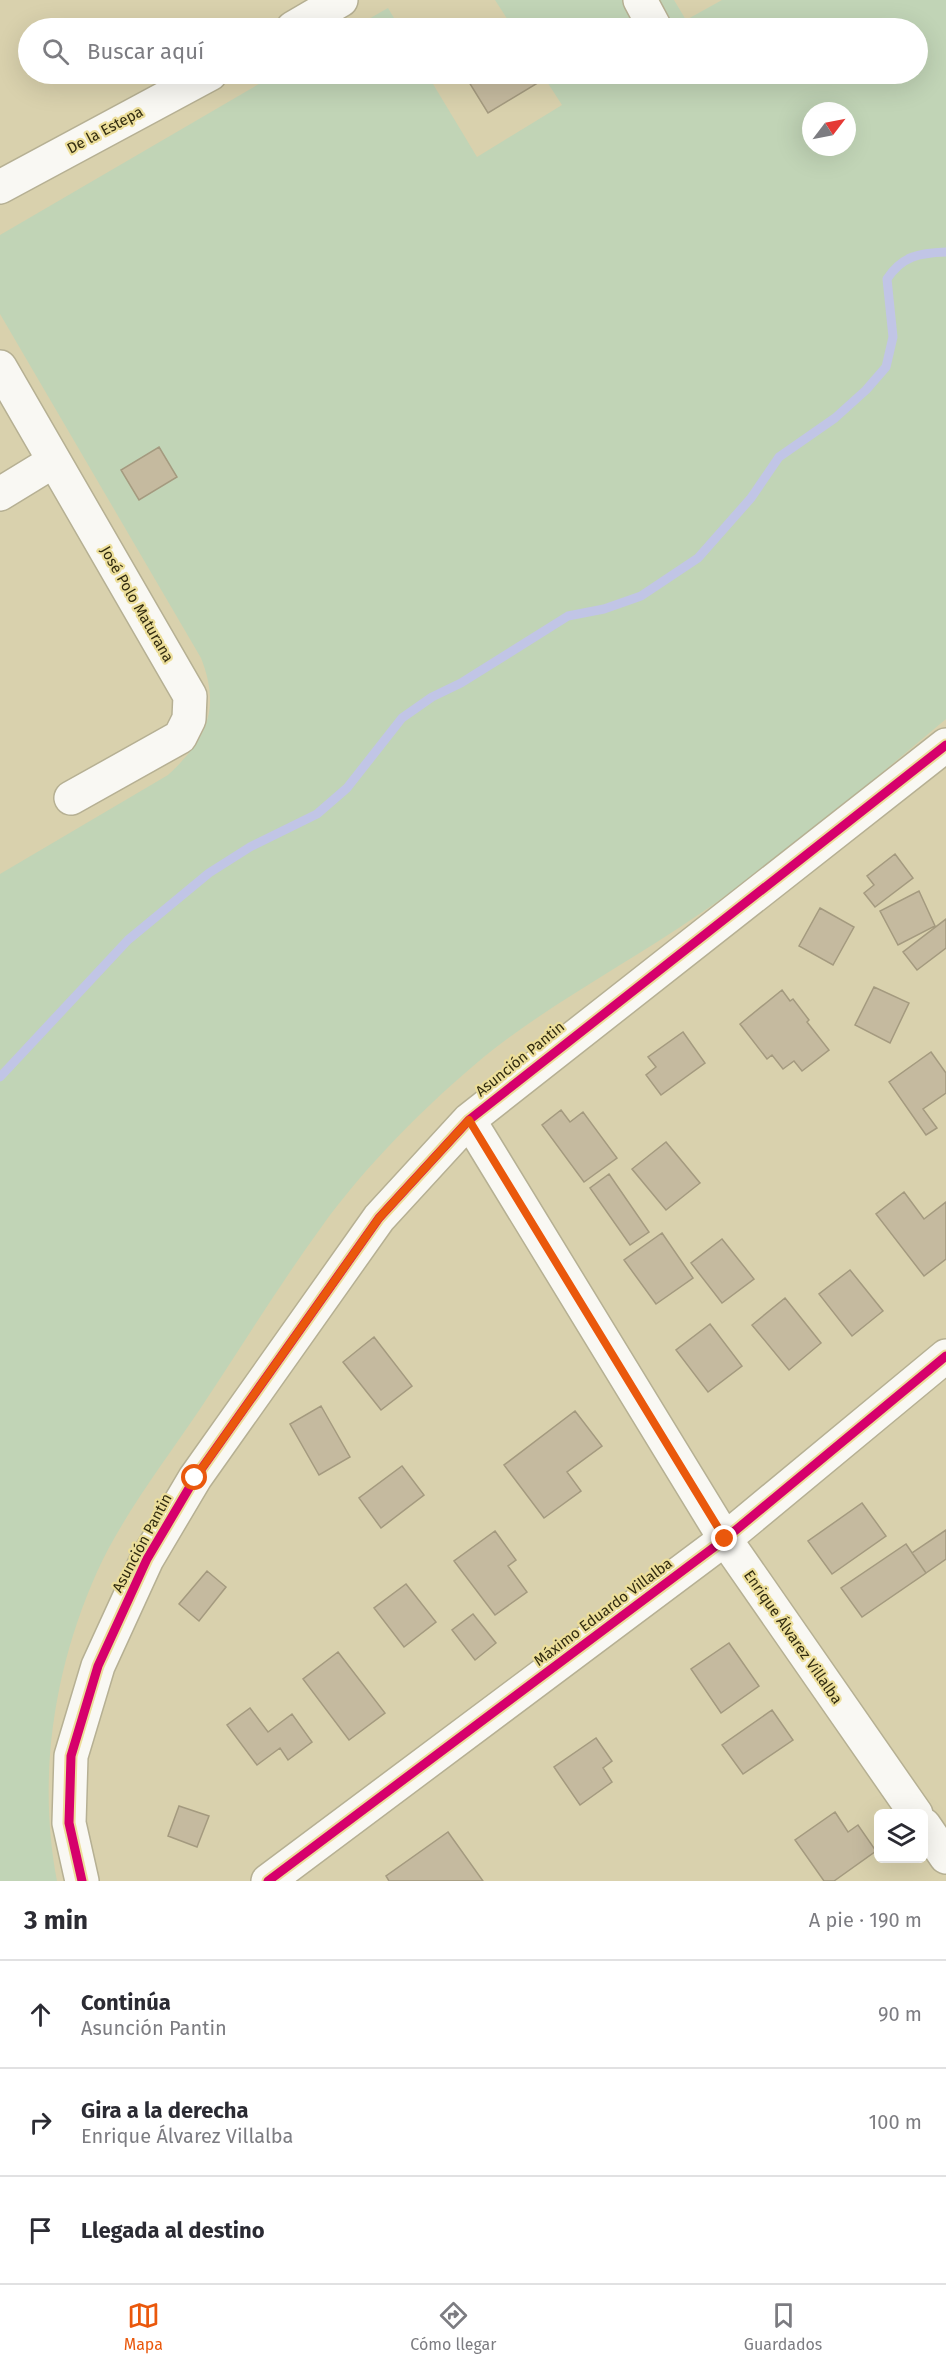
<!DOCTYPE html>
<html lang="es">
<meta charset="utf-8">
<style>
body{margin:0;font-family:"Fira Sans",sans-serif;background:#f2f2f3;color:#2b2b33}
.controls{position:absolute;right:18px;bottom:18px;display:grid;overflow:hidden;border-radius:9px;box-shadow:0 6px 24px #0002}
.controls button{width:54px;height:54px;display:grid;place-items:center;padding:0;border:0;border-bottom:2px solid #e1e1e2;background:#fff;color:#2b2b33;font:30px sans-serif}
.compass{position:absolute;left:802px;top:102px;width:54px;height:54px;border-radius:50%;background:#fff;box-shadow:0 6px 24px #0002;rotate:58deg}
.stop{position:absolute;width:18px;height:18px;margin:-14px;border:4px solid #ea580c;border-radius:50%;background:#fff}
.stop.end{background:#ea580c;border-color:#fff;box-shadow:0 2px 6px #0008}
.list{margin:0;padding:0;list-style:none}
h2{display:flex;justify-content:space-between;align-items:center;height:78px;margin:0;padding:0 24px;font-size:26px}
h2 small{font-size:20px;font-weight:400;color:#7c7c81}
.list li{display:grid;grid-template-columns:39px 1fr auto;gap:18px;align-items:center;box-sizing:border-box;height:108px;padding:0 24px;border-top:2px solid #e1e1e2}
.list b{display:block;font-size:22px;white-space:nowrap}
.list p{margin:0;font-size:20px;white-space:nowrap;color:#7c7c81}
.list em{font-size:20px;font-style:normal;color:#7c7c81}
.icon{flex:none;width:33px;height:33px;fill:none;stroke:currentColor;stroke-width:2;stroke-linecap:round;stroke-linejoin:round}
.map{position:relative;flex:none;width:946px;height:1881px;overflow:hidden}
.search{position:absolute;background:#fff;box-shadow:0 6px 24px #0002;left:18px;right:18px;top:18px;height:66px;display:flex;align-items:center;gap:15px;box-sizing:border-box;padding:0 21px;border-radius:33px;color:#7c7c81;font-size:22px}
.sheet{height:402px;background:#fff}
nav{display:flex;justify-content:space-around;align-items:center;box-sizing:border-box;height:84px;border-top:2px solid #e1e1e2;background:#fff;font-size:16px;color:#7c7c81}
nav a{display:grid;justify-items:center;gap:3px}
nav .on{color:#ea580c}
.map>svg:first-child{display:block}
.green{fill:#c1d4b6;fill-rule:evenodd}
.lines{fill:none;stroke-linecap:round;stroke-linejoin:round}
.stream{stroke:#c1c5e6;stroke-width:9}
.building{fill:#c5ba9f;stroke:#a49a7f;stroke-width:1.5}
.minor-casing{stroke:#b6b093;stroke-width:36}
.minor{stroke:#f9f8f3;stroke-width:33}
.cycleway-casing{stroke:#ecde9a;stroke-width:13}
.cycleway{stroke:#d6006c;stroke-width:9}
.route{stroke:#ea580c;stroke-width:8}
.labels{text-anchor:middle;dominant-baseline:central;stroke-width:4.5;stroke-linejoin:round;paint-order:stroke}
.street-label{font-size:15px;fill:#322c10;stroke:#ecde9a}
</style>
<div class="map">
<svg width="946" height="1881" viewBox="0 0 946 1881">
<rect width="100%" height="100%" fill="#d9d1ad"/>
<path class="green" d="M495 0H674L686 20 722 0H946V719C865 787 785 855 698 915 628 963 551 1003 485 1056 427 1104 364 1167 320 1229 278 1287 240 1349 200 1409 167 1458 121 1518 97 1572 54 1668 37 1777 57 1881H0V874L168 775C207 739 221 709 201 658L0 314V235L276 74H427L477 157 562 105 542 74H918V28H513ZM811 111H847V147H811Z
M388 8 400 28H353Z"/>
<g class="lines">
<path class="stream" d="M0 1077 128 940 209 873 250 847 317 814 347 788 402 718 432 697 461 683 568 616 604 609 641 596 698 558 751 498 779 457 835 418 866 390 886 367 893 337 887 279C902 256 919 253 946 252"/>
</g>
<path class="building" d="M511 20 516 28H497Z
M464 74H544L546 78 488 113Z
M159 447 177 477 139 500 121 470Z
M895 854 913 878 875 907 864 893 874 885 867 876Z
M919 891 935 926 898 945 880 911Z
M820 908 854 927 833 965 799 946Z
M946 919V948L917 970 903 952Z
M874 987 909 1003 890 1043 855 1025Z
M782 990 790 1001 793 999 809 1020 807 1022 829 1050 802 1071 794 1061 783 1069 772 1055 767 1059 740 1024Z
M683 1032 705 1063 661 1095 646 1075 656 1067 648 1057Z
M931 1052 946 1073V1093L923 1109 937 1128 926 1135 889 1082Z
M561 1110 570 1122 583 1112 617 1158 584 1182 542 1125Z
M666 1142 700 1183 666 1210 632 1169Z
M609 1174 649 1232 630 1245 590 1188Z
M904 1192 924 1219 946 1202V1259L924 1276 876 1214Z
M662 1233 693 1278 656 1304 624 1260Z
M722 1239 754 1279 722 1303 691 1263Z
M850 1270 883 1311 852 1336 819 1294Z
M785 1298 821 1343 789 1370 752 1325Z
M710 1324 742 1366 708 1392 676 1350Z
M374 1337 412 1386 381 1410 343 1362Z
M321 1406 350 1457 319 1475 290 1424Z
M575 1411 602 1446 567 1472 581 1491 544 1518 504 1465Z
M402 1466 424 1495 381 1528 359 1498Z
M862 1503 886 1536 832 1574 808 1541Z
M946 1530V1559L926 1573 912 1553Z
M495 1531 516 1560 508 1566 527 1592 495 1615 454 1561Z
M906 1544 926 1573 862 1617 841 1588Z
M207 1571 226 1587 199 1621 179 1604Z
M406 1584 436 1622 404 1647 374 1608Z
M473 1614 496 1643 475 1660 452 1630Z
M729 1643 759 1686 721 1713 691 1669Z
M338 1652 385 1713 349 1740 303 1679Z
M250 1708 268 1732 292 1714 312 1742 288 1760 280 1748 257 1765 227 1725Z
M772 1710 793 1740 743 1774 722 1745Z
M596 1738 612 1761 603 1768 612 1782 580 1805 554 1767Z
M179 1806 209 1816 197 1847 168 1836Z
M835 1812 848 1832 858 1825 876 1851 834 1881H824L795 1840Z
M448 1832 483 1881H389L386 1876Z"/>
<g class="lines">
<defs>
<path id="minor" d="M640 0 655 28
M293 28 341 0
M0 187 210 74
M0 367 190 696 189 719 180 737 71 798
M0 494 54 461
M469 1120 725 1539 916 1814
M924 1825 946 1857
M82 1881 69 1823 71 1756 98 1666 147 1559 195 1478 379 1218 469 1120 946 745
M268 1881 725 1539 946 1356"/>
</defs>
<use href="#minor" class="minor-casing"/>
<use href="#minor" class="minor"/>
<defs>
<path id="cycleway" d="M82 1881 69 1823 71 1756 98 1666 147 1559 195 1478 379 1218 469 1120 946 745
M268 1881 725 1539 946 1356"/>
</defs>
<use href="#cycleway" class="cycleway-casing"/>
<use href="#cycleway" class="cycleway"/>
</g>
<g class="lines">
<path class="route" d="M195 1478 379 1218 469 1120 725 1539"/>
</g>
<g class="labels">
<g class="street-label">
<text transform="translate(105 130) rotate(-28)">De la Estepa</text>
<text transform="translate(137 604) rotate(60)">José Polo Maturana</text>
<text transform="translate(520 1059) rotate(-39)">Asunción Pantin</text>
<text transform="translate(142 1543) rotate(-62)">Asunción Pantin</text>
<text transform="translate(603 1612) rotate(-37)">Máximo Eduardo Villalba</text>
<text transform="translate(793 1637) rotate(55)">Enrique Álvarez Villalba</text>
</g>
</g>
</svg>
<div class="controls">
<button><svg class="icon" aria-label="layers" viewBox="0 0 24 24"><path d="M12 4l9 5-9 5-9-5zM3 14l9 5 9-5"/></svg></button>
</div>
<svg class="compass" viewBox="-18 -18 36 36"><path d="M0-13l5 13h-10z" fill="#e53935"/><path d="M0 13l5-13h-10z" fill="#7c7c81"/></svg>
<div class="stop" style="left:195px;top:1478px"></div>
<div class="stop end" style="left:725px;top:1539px"></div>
<div class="search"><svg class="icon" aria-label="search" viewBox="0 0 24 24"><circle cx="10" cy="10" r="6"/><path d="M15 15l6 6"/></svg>Buscar aquí</div>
</div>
<section class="sheet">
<h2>3 min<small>A pie · 190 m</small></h2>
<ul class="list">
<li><svg class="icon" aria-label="ahead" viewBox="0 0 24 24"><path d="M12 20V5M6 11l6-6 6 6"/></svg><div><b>Continúa</b><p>Asunción Pantin</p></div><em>90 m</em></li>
<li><svg class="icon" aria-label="right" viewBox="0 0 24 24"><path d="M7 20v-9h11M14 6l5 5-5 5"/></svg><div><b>Gira a la derecha</b><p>Enrique Álvarez Villalba</p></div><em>100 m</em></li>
<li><svg class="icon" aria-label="arrive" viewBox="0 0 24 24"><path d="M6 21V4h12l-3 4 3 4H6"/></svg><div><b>Llegada al destino</b></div></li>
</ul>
</section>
<nav>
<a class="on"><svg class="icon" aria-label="map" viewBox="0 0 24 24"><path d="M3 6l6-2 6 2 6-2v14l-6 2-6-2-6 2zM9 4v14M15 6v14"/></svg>Mapa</a>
<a><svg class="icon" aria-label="directions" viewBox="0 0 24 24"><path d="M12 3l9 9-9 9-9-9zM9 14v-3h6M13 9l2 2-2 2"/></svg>Cómo llegar</a>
<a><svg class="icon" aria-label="saved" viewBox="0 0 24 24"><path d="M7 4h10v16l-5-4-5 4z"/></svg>Guardados</a>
</nav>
